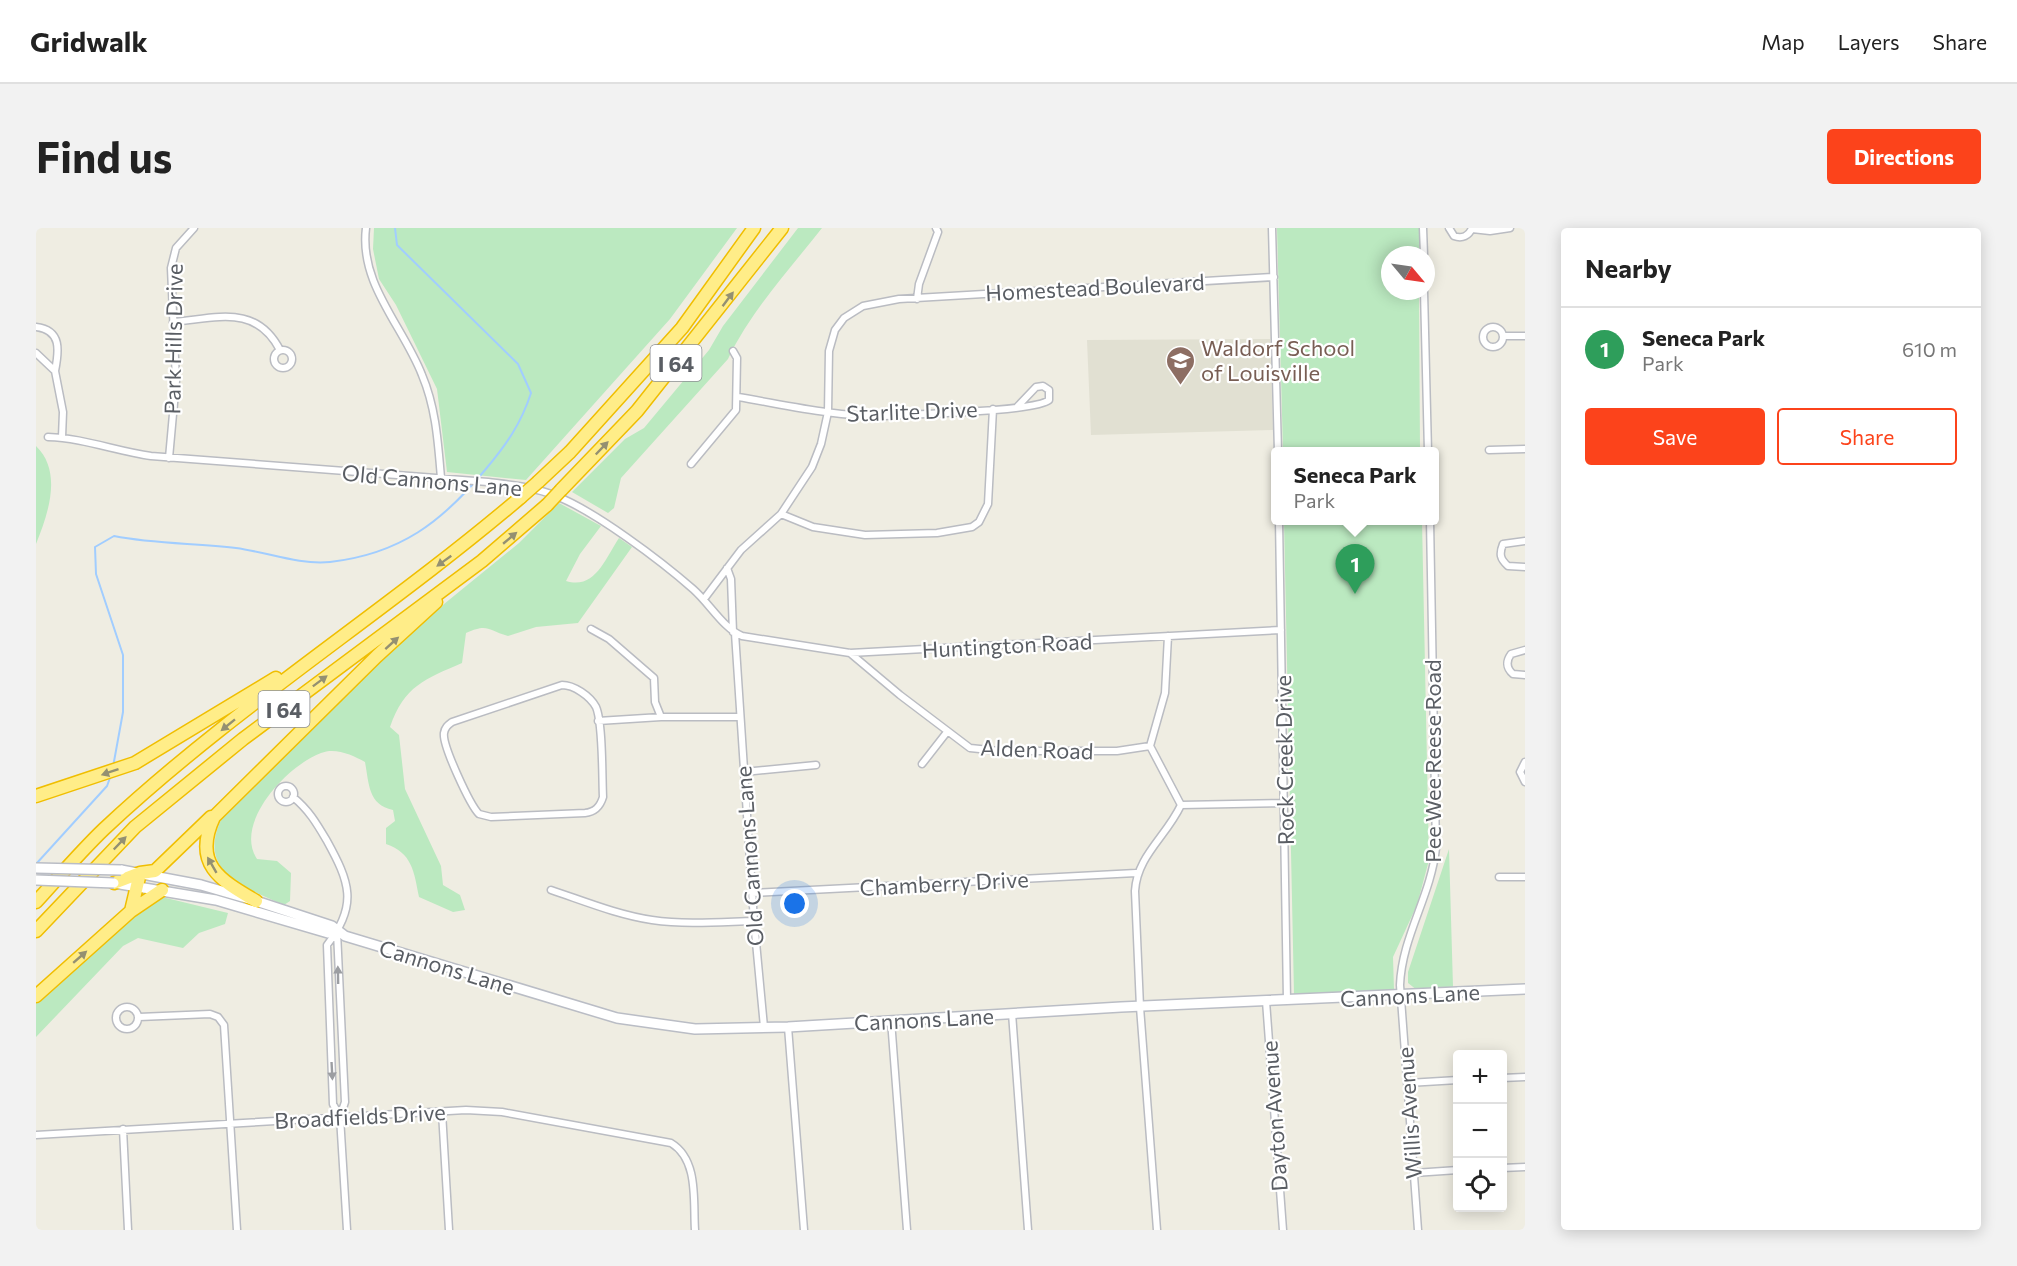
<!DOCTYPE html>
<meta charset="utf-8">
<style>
body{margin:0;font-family:Commissioner,sans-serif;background:#f2f2f2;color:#222}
.controls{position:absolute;right:18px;bottom:18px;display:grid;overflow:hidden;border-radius:6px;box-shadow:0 3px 15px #0003}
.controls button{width:54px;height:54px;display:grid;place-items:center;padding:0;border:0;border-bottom:2px solid #e0e0e0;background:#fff;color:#222;font:30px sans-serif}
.compass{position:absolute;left:1345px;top:18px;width:54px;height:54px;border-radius:50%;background:#fff;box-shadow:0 3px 15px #0003;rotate:119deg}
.you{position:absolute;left:759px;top:676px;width:21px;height:21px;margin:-15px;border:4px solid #fff;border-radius:50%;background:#1a73e8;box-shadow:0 0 0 9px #1a73e833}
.badge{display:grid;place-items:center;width:39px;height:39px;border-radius:50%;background:#fc431b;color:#fff;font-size:20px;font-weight:700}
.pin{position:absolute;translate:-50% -50px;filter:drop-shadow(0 2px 3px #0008)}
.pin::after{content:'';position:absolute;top:32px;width:21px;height:18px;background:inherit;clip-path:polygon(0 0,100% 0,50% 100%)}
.popup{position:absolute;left:1235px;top:219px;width:168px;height:78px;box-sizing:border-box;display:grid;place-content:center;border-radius:6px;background:#fff;filter:drop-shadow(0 2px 4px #0005);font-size:20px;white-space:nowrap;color:#767676}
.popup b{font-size:22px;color:#222}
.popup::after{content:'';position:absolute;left:50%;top:100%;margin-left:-12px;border:12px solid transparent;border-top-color:#fff}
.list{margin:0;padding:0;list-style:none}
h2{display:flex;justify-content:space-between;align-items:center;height:78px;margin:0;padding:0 24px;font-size:26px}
h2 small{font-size:20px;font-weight:400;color:#767676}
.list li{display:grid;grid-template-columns:39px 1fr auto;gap:18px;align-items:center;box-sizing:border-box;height:84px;padding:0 24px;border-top:2px solid #e0e0e0}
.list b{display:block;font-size:22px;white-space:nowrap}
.list p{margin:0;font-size:20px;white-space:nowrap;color:#767676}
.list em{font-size:20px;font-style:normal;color:#767676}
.actions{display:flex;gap:12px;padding:18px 24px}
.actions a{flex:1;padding:14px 0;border:2px solid #fc431b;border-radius:6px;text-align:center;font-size:21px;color:#fc431b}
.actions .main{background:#fc431b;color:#fff}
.icon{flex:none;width:33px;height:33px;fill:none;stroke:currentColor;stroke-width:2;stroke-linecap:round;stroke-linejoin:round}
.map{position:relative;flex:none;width:1489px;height:1002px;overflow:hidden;border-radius:6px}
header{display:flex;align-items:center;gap:36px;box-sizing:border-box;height:84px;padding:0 30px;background:#fff;border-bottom:2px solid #e0e0e0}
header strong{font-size:28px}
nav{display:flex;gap:33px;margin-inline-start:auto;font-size:21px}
.intro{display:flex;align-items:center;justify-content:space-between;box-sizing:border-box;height:144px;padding:0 36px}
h1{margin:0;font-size:42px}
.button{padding:15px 27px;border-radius:6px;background:#fc431b;color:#fff;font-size:21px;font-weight:700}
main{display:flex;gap:36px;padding:0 36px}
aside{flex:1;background:#fff;border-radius:6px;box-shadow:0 3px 15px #0003}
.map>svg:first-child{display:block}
.education{fill:#e1e0d2}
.green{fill:#bbe9c0}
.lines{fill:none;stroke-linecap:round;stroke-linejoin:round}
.stream{stroke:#a1cdff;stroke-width:2}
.street-casing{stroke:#babcc2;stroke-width:9}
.secondary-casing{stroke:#babdc5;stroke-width:12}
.highway-casing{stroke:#f0be00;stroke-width:15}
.street{stroke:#fff;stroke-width:6}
.secondary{stroke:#fff;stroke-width:9}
.highway{stroke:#ffed88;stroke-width:12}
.secondary-bridge-casing{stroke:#babdc5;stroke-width:12;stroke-linecap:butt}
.highway-bridge-casing{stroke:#f0be00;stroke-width:15;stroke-linecap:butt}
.secondary-bridge{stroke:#fff;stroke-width:9}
.highway-bridge{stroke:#ffed88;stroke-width:12}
.oneway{fill:#949071}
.oneway2{fill:#9c9ea2}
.labels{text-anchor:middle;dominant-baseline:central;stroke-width:4.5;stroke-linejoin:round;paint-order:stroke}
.shield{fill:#fff;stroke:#8c8e92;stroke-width:1.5}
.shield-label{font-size:21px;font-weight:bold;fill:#5a5e64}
.street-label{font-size:22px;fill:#5a5e64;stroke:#fff}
.education-label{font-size:22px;fill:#785e54;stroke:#fff;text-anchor:start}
</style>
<header>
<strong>Gridwalk</strong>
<nav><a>Map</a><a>Layers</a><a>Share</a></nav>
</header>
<div class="intro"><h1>Find us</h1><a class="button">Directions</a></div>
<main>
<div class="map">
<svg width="1489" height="1002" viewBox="0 0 1489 1002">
<rect width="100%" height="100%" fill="#efede2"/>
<path class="education" d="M1234 111 1237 202 1055 207 1051 112Z"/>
<path class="green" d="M338 0H701L634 91 490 252 411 244 401 161 360 77 343 51 337 21Z
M762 0H786C753 42 715 83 692 131L585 250 578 280 572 285 536 264 589 211 608 200 673 122 687 98Z
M1241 0H1384L1383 27H1354V63H1383L1384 223H1247Z
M0 218C27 244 12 286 0 316Z
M523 275 565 298 544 326 530 353C559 362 569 331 583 310L596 319 542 395 500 399 472 408C451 402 452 395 430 405L426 435C389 451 368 458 354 499L363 507 369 561 405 638 407 657 424 667 429 682 417 684 383 669C378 643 376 625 350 616V600L359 593 357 582C332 577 333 555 329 534 317 527 299 519 285 525 252 537 197 595 221 631L241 633 255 645 254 673 248 677C201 656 157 641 190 582L370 407 483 315Z
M1248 293H1386L1393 632 1381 677 1357 729 1358 762 1258 766Z
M1413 621 1417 759 1381 762 1372 755V744Z
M126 669 192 685 189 696 163 705 147 720 102 710 87 718 0 809V774L110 677Z"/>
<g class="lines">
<path class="stream" d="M77 539 87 484V427L60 346 59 319 78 308C118 316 159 315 200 320 231 324 262 337 294 334 364 326 406 294 449 242 470 217 485 196 495 165L482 136 361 17 359 0
M0 636 71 558 75 547"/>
<defs>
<path id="street" d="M330 0C323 56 367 98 386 147 400 180 402 215 405 250
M1236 0 1242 224
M1387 0 1388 27
M1413 0 1418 8C1426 11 1433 8 1436 0
M1436 1 1454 3 1474 0
M1388 63 1392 224
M881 71 883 56 902 4 900 0
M137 94C182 90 220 76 244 122
M0 99C26 102 23 123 19 143
M1447 109a10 10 0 1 1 20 0a10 10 0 1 1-20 0Z
M1467 108H1489
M238 131a9 9 0 1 1 18 0a9 9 0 1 1-18 0Z
M0 125 19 143 27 184 26 209
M702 169C750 177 800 189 849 188 875 186 999 184 1013 172V162L1007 158 1000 159 981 179
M12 209C47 210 80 223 115 228L452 254C475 257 498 259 520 268 559 283 625 333 657 361 674 376 687 400 706 408L814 425 1245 402
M1453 222 1489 221
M133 230 140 153 135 40 140 20 158 0
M655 236 700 182 701 130 697 123
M745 286 777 299 829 307 901 305 936 299 943 294 952 276 957 181
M1243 292 1251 772
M1489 313 1467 316C1463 326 1464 331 1472 338L1489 339
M691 340 695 351 697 404
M668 371 705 322 745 286 776 239 785 216 792 184 793 123 799 102 808 90 827 78 863 71 1238 49
M555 401 573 411 618 450 619 474 625 489
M699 405 718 693 728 799
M1489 422 1475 426C1470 433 1470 440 1477 446L1489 447
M814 425 864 467 934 520 963 523H1081L1114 518
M526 457C538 457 554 468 560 479 567 495 566 549 567 569 564 579 559 584 549 585L455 589 443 586C434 577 406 517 408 505 409 499 412 497 416 494Z
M562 493 625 489H704
M1489 534 1484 544 1489 554
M886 536 911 504
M708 544 780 537
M242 566a8 8 0 1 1 16 0a8 8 0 1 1-16 0Z
M257 569C273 582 281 596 291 613 313 653 323 677 291 717L297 876 304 889
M1145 577 1248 575
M1463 649H1489
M515 662C548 673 582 687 616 692 650 697 684 694 718 693
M716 665 1100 645
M301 704 309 874 304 889 311 1002
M1230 773 1247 1002
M80 790a11 11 0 1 1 22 0a11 11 0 1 1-22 0Z
M976 785 992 1002
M103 789 174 786 182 789 188 797 201 1002
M855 792 871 1002
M752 799 768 1002
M1466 850 1489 849
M1372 855 1422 852
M406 884 413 1002
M87 901 92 1002
M0 907 430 882 466 884 635 915C663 932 657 973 659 1002
M1466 940 1489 939
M1378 945 1422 942
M1121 1002 1104 779 1099 663C1101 628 1130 609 1145 577L1114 518 1129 465 1132 408
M1382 1002 1364 757C1366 708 1395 668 1400 620L1394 292"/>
<path id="secondary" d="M85 642 165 657 220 673 296 698 309 708 581 790 659 801 752 799 1085 779 1489 761
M78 655 180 672 292 705 301 704"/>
<path id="highway" d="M502 254 534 224 646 100 718 0
M525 262 601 183 746 0
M0 568 99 535 240 450
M78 655 104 645 119 643 175 589
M220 673C184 652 156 636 178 589L341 428 400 374
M0 674C22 650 44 624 68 601 198 479 350 384 485 269
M95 683 104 645
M0 703 99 599 207 511 446 333 511 277
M0 768 95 683 126 662"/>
</defs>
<use href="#street" class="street-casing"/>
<use href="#secondary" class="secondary-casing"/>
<use href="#highway" class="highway-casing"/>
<use href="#street" class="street"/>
<use href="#secondary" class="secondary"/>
<use href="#highway" class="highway"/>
<defs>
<path id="secondary-bridge" d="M0 640 85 642
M0 652 78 655"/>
<path id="highway-bridge" d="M485 269 502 254
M511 277 525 262"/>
</defs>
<use href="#secondary-bridge" class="secondary-bridge-casing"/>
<use href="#highway-bridge" class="highway-bridge-casing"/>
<use href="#secondary-bridge" class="secondary-bridge"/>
<use href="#highway-bridge" class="highway-bridge"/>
</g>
<defs><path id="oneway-solid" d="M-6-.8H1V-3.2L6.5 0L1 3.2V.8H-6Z" transform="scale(1.5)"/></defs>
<g class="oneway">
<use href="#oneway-solid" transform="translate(692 71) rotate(-53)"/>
<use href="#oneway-solid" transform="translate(566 220) rotate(-46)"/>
<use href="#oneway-solid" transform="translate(474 310) rotate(-40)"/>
<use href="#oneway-solid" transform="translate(408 333) rotate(144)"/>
<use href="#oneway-solid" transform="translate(356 415) rotate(-42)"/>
<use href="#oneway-solid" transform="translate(284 453) rotate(-37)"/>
<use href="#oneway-solid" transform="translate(192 497) rotate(141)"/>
<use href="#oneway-solid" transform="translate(74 544) rotate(161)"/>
<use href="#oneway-solid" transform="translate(84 615) rotate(-46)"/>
<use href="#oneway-solid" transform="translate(176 637) rotate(-120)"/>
<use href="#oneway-solid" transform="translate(44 729) rotate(-41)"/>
</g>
<g class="oneway2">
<use href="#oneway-solid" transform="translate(302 747) rotate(-91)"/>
<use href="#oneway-solid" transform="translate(296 843) rotate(87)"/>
</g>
<defs>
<symbol id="school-pin" viewBox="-11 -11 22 30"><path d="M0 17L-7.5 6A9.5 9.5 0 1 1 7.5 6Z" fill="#8d6e63" stroke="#fff"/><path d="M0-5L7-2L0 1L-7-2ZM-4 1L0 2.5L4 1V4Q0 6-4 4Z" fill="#fff"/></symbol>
</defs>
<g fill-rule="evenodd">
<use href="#school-pin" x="1128" y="116" width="33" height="45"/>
</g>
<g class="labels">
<g class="shield">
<rect x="614.5" y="117" width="51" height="36" rx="4.5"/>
<rect x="222.5" y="463" width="51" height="36" rx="4.5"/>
</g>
<g class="shield-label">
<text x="640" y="135">I 64</text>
<text x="248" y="481">I 64</text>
</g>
<g class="street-label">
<text transform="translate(1059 59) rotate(-3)">Homestead Boulevard</text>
<text transform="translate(137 111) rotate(-89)">Park Hills Drive</text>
<text transform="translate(876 183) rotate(-2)">Starlite Drive</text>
<text transform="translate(396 252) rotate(5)">Old Cannons Lane</text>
<text transform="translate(971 417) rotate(-3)">Huntington Road</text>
<text transform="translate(1001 521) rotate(2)">Alden Road</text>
<text transform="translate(1248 532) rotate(-91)">Rock Creek Drive</text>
<text transform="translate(1396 533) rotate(-90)">Pee Wee Reese Road</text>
<text transform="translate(713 628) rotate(-94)">Old Cannons Lane</text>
<text transform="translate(908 655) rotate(-3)">Chamberry Drive</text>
<text transform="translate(411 739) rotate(17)">Cannons Lane</text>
<text transform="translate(1374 767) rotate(-3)">Cannons Lane</text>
<text transform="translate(888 791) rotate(-3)">Cannons Lane</text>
<text transform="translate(1373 885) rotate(-94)">Willis Avenue</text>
<text transform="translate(324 888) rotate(-3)">Broadfields Drive</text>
<text transform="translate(1238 888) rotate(-94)">Dayton Avenue</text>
</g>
<g class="education-label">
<text x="1165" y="119">Waldorf School<tspan x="1165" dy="25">of Louisville</tspan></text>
</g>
</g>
</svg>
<div class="controls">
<button>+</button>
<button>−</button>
<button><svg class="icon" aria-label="locate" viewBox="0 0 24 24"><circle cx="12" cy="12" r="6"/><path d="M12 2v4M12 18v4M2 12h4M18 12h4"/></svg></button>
</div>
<svg class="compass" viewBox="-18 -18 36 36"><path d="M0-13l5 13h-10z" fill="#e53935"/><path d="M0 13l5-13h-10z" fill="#767676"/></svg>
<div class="you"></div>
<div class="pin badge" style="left:1319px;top:366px;background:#2e9e5b">1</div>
<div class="popup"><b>Seneca Park</b>Park</div>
</div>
<aside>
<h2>Nearby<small></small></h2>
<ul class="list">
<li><span class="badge" style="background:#2e9e5b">1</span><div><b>Seneca Park</b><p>Park</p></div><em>610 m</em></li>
</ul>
<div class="actions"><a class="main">Save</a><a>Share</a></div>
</aside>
</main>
